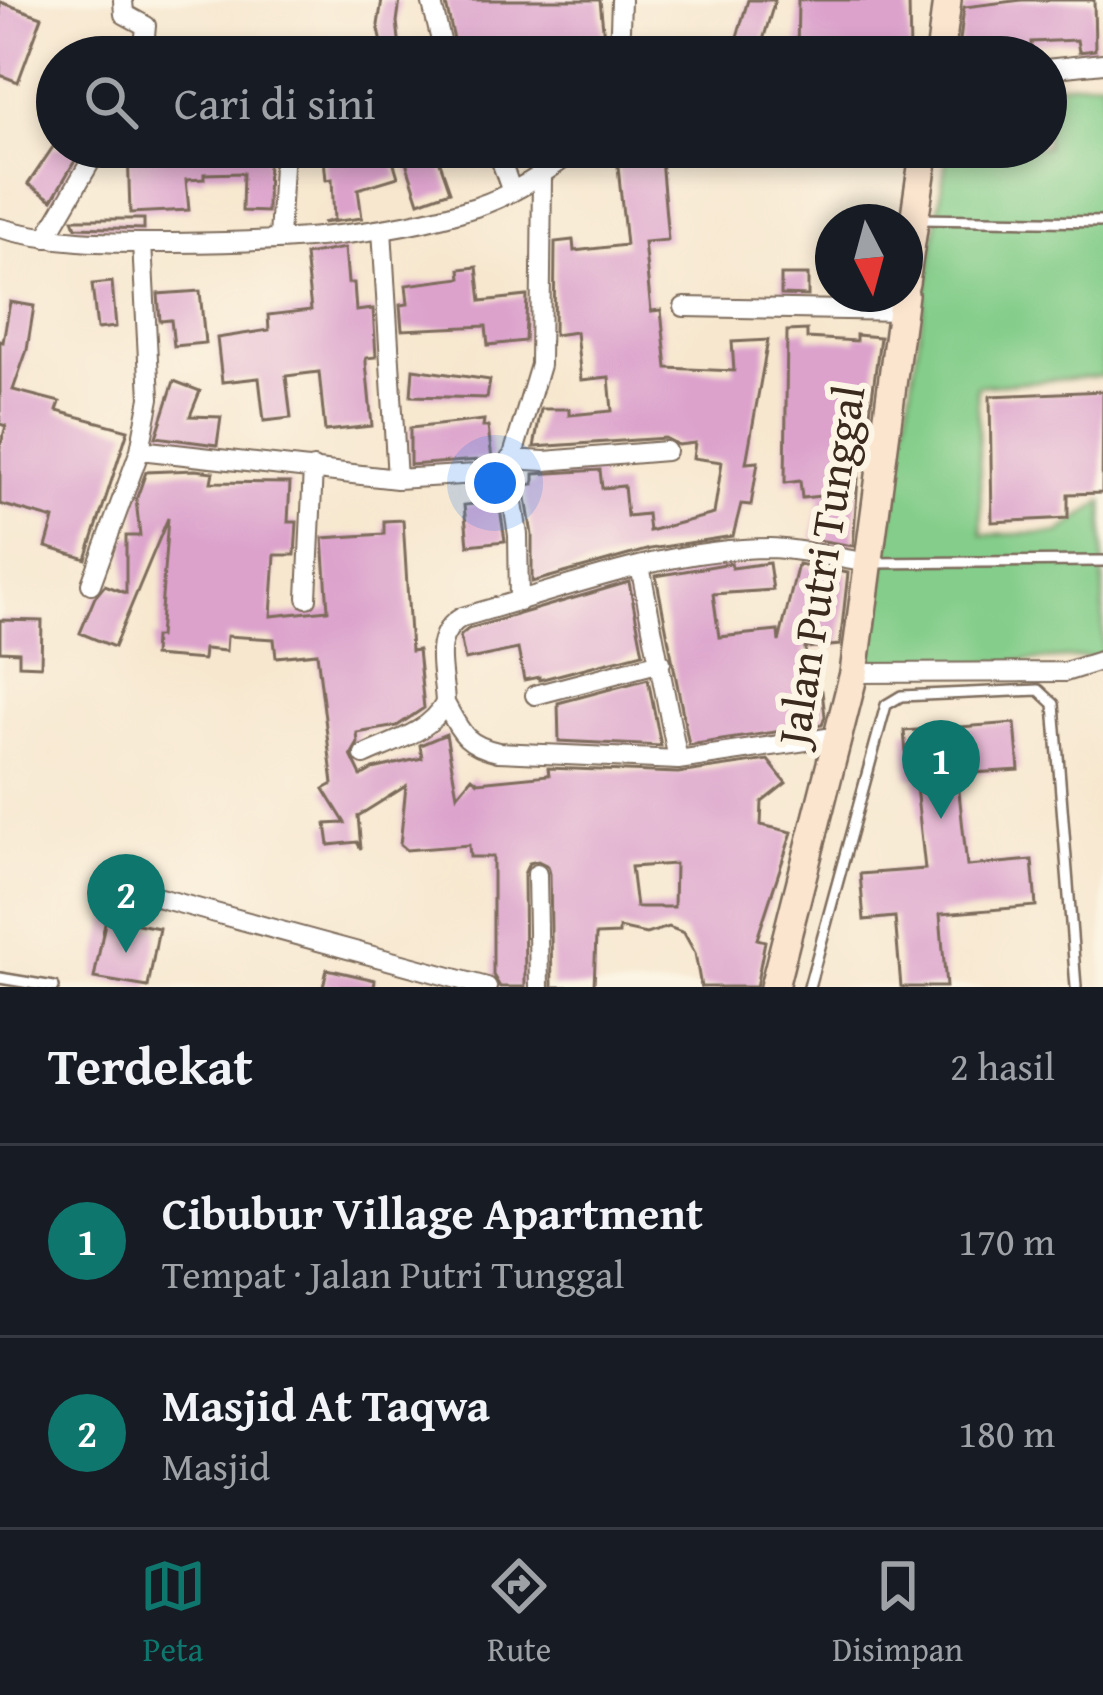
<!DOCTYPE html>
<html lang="id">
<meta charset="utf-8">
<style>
body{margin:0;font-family:"Gentium Book Plus",serif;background:#20242c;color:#f1f3f6}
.compass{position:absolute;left:815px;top:204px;width:108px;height:108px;border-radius:50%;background:#171b24;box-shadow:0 6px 18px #0003;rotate:174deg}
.you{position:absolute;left:495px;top:483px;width:42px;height:42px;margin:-30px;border:9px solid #fff;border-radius:50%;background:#1a73e8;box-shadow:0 0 0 18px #1a73e833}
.badge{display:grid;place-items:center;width:78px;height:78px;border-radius:50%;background:#0f766e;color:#fff;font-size:39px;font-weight:700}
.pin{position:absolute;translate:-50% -99px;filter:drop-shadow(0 3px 6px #0008)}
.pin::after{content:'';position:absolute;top:63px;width:42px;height:36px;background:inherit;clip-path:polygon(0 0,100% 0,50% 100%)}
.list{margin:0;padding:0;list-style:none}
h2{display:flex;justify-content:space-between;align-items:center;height:156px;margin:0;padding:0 48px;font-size:51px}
h2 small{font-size:39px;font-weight:400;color:#9ea1a6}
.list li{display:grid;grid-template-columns:78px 1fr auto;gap:36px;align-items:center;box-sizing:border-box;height:192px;padding:0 48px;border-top:3px solid #363941}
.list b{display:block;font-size:45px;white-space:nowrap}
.list p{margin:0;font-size:39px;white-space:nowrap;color:#9ea1a6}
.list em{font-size:39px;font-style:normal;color:#9ea1a6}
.icon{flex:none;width:66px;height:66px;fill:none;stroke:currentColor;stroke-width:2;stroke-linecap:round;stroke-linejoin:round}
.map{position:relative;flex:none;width:1103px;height:987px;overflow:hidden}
.search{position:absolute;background:#171b24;box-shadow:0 6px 18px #0003;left:36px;right:36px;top:36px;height:132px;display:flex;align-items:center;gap:30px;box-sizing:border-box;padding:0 42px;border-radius:66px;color:#9ea1a6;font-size:45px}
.sheet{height:540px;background:#171b24}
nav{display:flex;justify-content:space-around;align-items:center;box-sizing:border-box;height:168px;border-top:3px solid #363941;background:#171b24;font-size:33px;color:#9ea1a6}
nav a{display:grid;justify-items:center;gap:6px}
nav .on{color:#0f766e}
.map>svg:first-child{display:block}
.garden{fill:#84cd8a;stroke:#607c54;stroke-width:3}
.building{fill:#dca2cc;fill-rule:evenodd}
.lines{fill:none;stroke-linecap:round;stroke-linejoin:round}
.lane-casing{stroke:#7d6c5c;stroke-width:14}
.street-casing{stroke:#7d6c5c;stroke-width:22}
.secondary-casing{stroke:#7d6c5c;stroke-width:32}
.lane{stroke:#fff;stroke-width:9}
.street{stroke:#fff;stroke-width:18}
.secondary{stroke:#fbe5cf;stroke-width:27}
.labels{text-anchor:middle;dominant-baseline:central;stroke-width:12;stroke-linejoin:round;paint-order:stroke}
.street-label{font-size:45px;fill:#3b2a1e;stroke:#fcf5e5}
</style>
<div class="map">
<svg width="1103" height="987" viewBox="0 0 1103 987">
<rect width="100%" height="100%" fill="#fcf5e5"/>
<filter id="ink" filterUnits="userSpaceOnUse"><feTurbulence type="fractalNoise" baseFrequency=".00833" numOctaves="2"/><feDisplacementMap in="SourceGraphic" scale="24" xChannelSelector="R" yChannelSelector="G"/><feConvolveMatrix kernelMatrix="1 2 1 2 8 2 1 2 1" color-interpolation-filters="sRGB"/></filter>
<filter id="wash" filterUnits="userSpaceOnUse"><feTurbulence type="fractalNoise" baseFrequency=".004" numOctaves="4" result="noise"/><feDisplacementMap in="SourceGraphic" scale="48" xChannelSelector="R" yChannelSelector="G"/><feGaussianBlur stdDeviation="2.7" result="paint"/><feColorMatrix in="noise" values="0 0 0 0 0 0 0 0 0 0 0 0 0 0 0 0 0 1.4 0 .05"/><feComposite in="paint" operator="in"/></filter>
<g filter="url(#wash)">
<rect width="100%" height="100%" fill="#f7e7cf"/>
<path class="garden" d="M1103 80V376L977 386 982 535 1059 533 1103 501V656L868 670 948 147H1046V85Z"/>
<g id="blocks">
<path class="building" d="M382 0H400L397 22 401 57H385L378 25Z
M445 0H600L606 57H458Z
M748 0H775L758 57H731Z
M798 0H909L910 56 797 57Z
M1022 0H1094L1095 50 1079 52 1077 40 1031 42 1032 57H958L964 7Z
M0 2 42 17 18 82 0 75Z
M53 147H83L52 200 28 184Z
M209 147H268L267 212 242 211 243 173 204 174V179L186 180 189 210 130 213 128 149 173 148V156L209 155Z
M336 147H389L398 177 358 189 362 218 322 223 334 220 332 179 326 180 324 159 338 158Z
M616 147H660L668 240 644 242 651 311 661 310 667 368 734 371 732 342 768 340 746 463 758 462 751 505 741 504 733 536 650 549 532 582V535L524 485 534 484V474L600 470 602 488 624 486 627 516 647 514 649 531 714 514 722 462 693 458 695 443 678 445 665 438 534 447 541 409H569V415L612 411 609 377 581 380 576 332 554 335 555 242 573 240 574 251 626 245Z
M436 151 450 191 419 202 406 162Z
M73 219H144V229L76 227Z
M345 248 348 283H354L356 311 373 309 376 357 366 358V363L372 426 325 431 319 372 286 376 291 418 264 421 259 378 222 382 217 338 269 330 268 315 311 310 305 255Z
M477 267 481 301 527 296 525 341 488 345 486 326 402 330 400 305 408 304 406 285 461 278 460 269Z
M781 275H808V296L781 295Z
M112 282 116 327 97 329 92 284Z
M200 291 205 343 174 346 171 320 160 321 158 294Z
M10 302 34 306 27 350 13 390 60 402 57 411 128 430 86 559 46 547 54 519 0 504V447L6 426 0 424V341L3 342Z
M807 330V338L856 341V335L880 337 863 465H859L853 546 812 539 821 496 802 498 800 481 785 483 787 331Z
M413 369 490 380 487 398 411 396Z
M174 381 200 391 190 416 221 417 217 445 156 437Z
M1103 391 1102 493 1068 494V518L992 522 990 396Z
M484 420 483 427H488L492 459 410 465V428Z
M195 470 213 472 211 482 290 483 288 522H297L295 555H275L271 616 328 610 323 538 384 534V521L403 520 411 651 418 650 424 708 397 726 357 733 358 743 351 755 361 776 373 769 422 758 420 745 446 734 457 795 472 777 478 782 549 775 548 768 678 773 768 760 786 783 762 802 761 825 792 832 757 939 765 941 756 987H701L695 953 684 933 669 927 646 934 619 928V934L596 935 594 987H552L550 874 548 866 538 861 529 863 524 874 525 987H500L493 975V857H470L469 845 406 850 400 845 406 786 358 816 361 849 357 842 329 845 326 824 345 823 324 789 333 784 317 653 276 657 274 639 227 636 226 651 204 649 203 660 153 656 154 637H159L168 518 114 647 80 633 95 597 105 585 126 593V536H140L136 500 146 472ZM675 864 674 907H636L631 867Z
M499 502 505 541 468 545 464 505Z
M731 563 732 568 769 563 773 590 713 594 719 637 778 631 779 642 798 564 848 573 840 645 805 648 809 693 822 691 825 716 822 725 689 745 656 576Z
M629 582 643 653 539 680V677L524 680 518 649 465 660 460 636 468 629Z
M0 620 42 621 41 666 19 665V652L0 651Z
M648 679 661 746 559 741 558 703Z
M1015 723 1019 770 957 774 967 866 1032 860 1036 906 940 914 946 987H901L895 917 864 920 860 874 925 869 915 777H908L904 731Z
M106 918 159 928 148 987 94 978Z
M327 969 375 980 374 987H323Z"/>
</g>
</g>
<g filter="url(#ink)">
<use href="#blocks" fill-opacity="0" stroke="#7d6c5c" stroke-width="3"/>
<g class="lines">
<defs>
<path id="lane" d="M918 219 1103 222
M871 563 1103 561
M0 978 54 987
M809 987 886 705 901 696 1039 690 1054 704 1076 987"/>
<path id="street" d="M123 0 124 14 146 26 143 57
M431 0 445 57
M619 57 621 0
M1046 69 1103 63
M496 147 512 192
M0 228C56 244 116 243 174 243 276 242 378 238 476 207 515 194 547 172 579 147
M382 229 397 479
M46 238 99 147
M279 239 284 147
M684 307 902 311
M140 450 397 479 508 472
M510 459 545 461 666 451
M640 566 678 760
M91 584 140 450 150 398 142 243
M307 598 313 468
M519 602 518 535 508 472 540 365 542 176
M854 673 1065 672 1103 660
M535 695 661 662
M445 703C461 732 464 744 498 752L678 760 840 736
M364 755C392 742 431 732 445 703 444 671 429 636 462 617 562 590 665 548 770 548 803 549 839 559 871 563
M537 874 539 987
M160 898 487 987"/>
<path id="secondary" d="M940 57 947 0
M905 283 925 147
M774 987 854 673 904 294"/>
</defs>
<use href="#lane" class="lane-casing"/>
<use href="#street" class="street-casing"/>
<use href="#secondary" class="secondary-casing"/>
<use href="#lane" class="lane"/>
<use href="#street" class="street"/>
<use href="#secondary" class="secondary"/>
</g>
</g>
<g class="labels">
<g class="street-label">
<text transform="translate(820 565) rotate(-81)">Jalan Putri Tunggal</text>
</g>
</g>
</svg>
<svg class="compass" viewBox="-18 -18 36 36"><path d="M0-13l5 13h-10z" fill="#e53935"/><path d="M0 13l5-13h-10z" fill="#9ea1a6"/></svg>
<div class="you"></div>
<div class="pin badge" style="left:941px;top:819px">1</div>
<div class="pin badge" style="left:126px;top:953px">2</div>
<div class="search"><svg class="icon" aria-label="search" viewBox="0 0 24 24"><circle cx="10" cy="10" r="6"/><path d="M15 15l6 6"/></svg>Cari di sini</div>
</div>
<section class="sheet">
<h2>Terdekat<small>2 hasil</small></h2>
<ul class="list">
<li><span class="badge">1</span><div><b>Cibubur Village Apartment</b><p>Tempat · Jalan Putri Tunggal</p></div><em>170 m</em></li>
<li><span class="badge">2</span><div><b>Masjid At Taqwa</b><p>Masjid</p></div><em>180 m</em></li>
</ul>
</section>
<nav>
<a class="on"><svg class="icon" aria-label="map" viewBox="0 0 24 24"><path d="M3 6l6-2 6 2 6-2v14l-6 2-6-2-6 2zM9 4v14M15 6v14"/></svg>Peta</a>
<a><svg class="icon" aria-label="directions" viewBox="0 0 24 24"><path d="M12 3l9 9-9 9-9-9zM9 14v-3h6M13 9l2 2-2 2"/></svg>Rute</a>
<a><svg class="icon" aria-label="saved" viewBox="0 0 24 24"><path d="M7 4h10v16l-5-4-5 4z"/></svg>Disimpan</a>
</nav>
